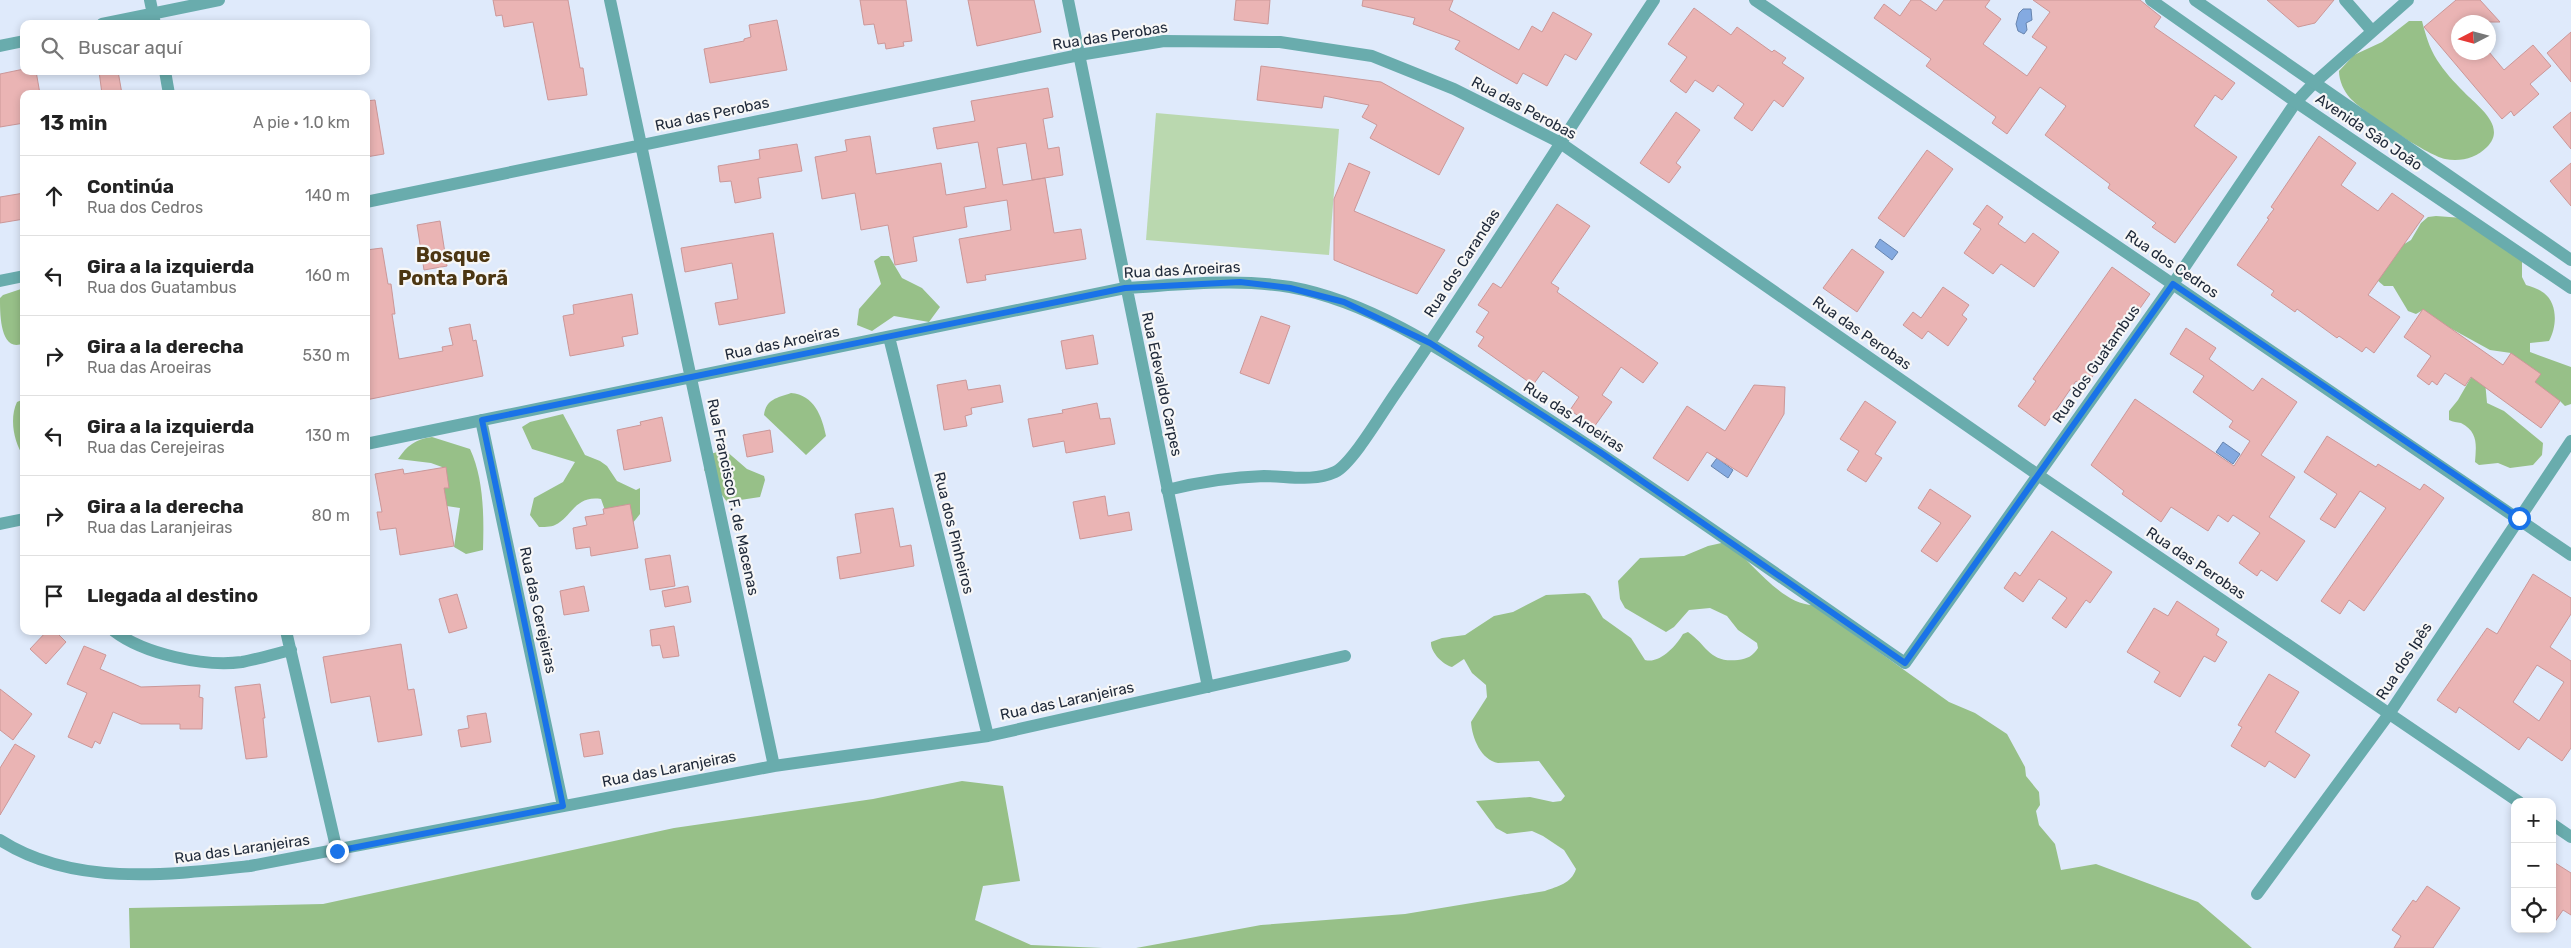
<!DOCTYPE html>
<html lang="es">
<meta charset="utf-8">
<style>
body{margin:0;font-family:Rubik,sans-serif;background:#f6f6f6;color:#222}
.controls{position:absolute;right:15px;bottom:15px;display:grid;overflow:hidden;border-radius:10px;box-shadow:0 2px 8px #0003}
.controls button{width:45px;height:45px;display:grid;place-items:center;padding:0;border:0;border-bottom:1px solid #e0e0e0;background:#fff;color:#222;font:25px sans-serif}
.compass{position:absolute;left:2451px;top:15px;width:45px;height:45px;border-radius:50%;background:#fff;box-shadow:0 2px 8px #0003;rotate:264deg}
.stop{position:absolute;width:15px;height:15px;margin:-11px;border:4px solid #1a73e8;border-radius:50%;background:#fff}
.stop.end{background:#1a73e8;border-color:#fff;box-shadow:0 1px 5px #0008}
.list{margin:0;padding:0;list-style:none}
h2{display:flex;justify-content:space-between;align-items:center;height:65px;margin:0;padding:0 20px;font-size:21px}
h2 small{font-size:16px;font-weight:400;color:#767676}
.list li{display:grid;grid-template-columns:32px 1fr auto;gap:15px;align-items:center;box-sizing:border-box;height:80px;padding:0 20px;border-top:1px solid #e0e0e0}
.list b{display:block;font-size:19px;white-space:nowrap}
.list p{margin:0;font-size:16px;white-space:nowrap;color:#767676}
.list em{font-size:16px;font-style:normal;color:#767676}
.icon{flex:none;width:28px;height:28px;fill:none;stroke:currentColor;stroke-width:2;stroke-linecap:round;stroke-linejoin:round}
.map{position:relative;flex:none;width:2571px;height:948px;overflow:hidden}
.search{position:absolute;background:#fff;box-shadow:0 2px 8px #0003;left:20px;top:20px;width:350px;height:55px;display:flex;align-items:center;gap:12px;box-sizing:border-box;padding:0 18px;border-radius:10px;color:#767676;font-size:19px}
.panel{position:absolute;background:#fff;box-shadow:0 2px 8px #0003;left:20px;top:90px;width:350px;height:545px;border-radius:10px}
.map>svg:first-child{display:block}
.green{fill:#bad8af}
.forest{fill:#97c088}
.water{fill:#84aae1;stroke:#6684af}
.building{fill:#eab4b4;stroke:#cb9798;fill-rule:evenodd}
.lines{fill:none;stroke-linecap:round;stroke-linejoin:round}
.minor{stroke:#69acad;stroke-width:12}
.tertiary{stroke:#69acad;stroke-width:12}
.route{stroke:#1a73e8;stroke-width:6}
.labels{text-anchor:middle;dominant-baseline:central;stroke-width:4.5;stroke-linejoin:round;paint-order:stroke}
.street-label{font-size:15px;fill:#212b3b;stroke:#f7f7f7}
.district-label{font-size:20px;font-weight:bold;fill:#4c3612;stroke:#f7f7f7}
</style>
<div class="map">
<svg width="2571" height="948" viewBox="0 0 2571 948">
<rect width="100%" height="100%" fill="#dfeafb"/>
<path class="green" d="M1156 113 1339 129 1329 255 1146 240Z"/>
<path class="forest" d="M2409 21H2422C2426 36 2429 47 2437 60 2444 71 2454 82 2464 92 2476 105 2508 126 2487 147 2476 158 2461 162 2445 159 2427 155 2364 113 2350 98 2344 91 2339 81 2339 71L2354 55 2382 42Z
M2436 216 2463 218 2522 259V277L2526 285C2532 287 2539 289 2544 293 2558 304 2557 327 2549 341L2530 343V352L2571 367V404L2565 406 2560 401 2553 407 2512 369 2511 353 2490 350 2450 328 2444 333 2423 310 2416 314 2408 311 2393 286H2384L2377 280 2396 249 2411 240 2421 223 2428 217Z
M881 256H889L902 278 922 288 940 307 929 322 894 316 872 331 857 325 859 309 881 284 874 261Z
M24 288V343C0 354 0 314 0 298L3 295Z
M2477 367 2485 381 2487 403 2504 411 2543 443 2542 455 2533 465 2510 468 2498 463 2479 465 2475 462C2476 447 2479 432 2461 423 2457 422 2453 422 2449 420V411L2458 400Z
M791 393C814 395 822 416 826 436L806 455 764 415C766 399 777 398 791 393Z
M24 399V457C14 443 9 419 17 402Z
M563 414 585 455 600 461 607 466 617 481 636 490 640 488V514L628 529 612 530 601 499C575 495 572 517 555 525 551 527 543 527 539 527L530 515 534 498 563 482 575 462 532 449 522 427 530 422Z
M432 437 470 449C484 479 484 517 483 550L466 554 454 547 460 508 420 502 442 475V467L431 463 398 459C407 446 415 439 432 437Z
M725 450 747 469 764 476 765 480 760 497 727 502 704 470 710 454Z
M1726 542C1751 560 1781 605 1813 605L1949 702 1975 713 2007 734 2025 767 2026 776 2039 792 2040 805 2036 811 2039 825 2055 844 2061 870 2096 864 2198 902 2252 948H1136L1261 925 1405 914 1545 891C1558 886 1571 884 1576 869L1564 850 1543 836 1532 831 1507 834 1496 828 1476 801 1530 797 1553 802 1561 801 1565 796 1539 761 1498 763C1481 760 1472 738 1471 722L1487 697 1486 685 1472 673 1464 659 1452 667C1443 665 1430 652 1431 642L1442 638 1465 635 1494 616 1513 612 1546 595 1585 593 1590 596 1603 618 1631 638 1645 660C1660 664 1676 646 1683 634L1688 632C1708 646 1709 663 1738 660 1747 659 1753 656 1758 648L1757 643 1738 630 1727 616 1710 608 1689 610 1674 627 1666 632 1625 608 1620 599 1618 581 1640 558 1684 556 1708 546Z
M962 781 1003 786 1020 881 983 886 975 920 1031 945 1103 948H130L129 908 323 904 674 828 873 799Z"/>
<path class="water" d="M2023 9H2031L2032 20 2026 23 2027 30 2024 34 2018 31 2016 24 2019 13Z
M1880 239 1898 252 1892 260 1875 247Z
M2223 442 2240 454 2233 464 2216 452Z
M1717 458 1733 470 1728 478 1711 466Z"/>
<path class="building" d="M493 0H568L580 68H583L587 95 548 100 533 22 504 27 502 15 496 16Z
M860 0H906L912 41 903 42 904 46 886 49 885 43 878 44 874 24 864 25Z
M968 0H1034L1041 32 977 46Z
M1236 0H1270L1268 24 1234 20Z
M1363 0H1453L1449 10 1519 50 1532 26 1542 32 1553 12 1592 34 1576 60 1565 54 1547 86 1523 73 1517 84 1455 49 1460 41 1413 24 1415 18 1362 6Z
M1911 0H1920L1936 11 1944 0H1990L1985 7 2001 19 1983 44 2027 76 2047 47 2032 37 2050 12 2033 0H2140L2161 17 2154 27 2235 83 2222 100 2215 95 2194 126 2237 157 2175 243 2152 227 2156 223 2108 188 2110 184 2045 135 2066 106 2040 87 2007 134 1992 123 1996 117 1926 66 1931 59 1874 18 1884 4 1900 16Z
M2267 0H2334L2315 23 2298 27Z
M2456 0H2480L2500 22H2458V52H2489L2504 70 2533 45 2551 66 2530 84 2539 94 2514 116 2511 111 2502 119 2424 27Z
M1694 8 1731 35 1737 27 1772 52 1774 50 1786 58 1782 63 1804 78 1783 107 1774 100 1752 131 1734 118 1744 104 1718 85 1713 92 1695 80 1686 93 1670 81 1687 57 1668 44Z
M777 20 787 70 710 83 704 49 744 41V39L751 37 749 25Z
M2571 32V82L2547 53Z
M1261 66 1381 82 1464 128 1439 175 1370 138 1377 125 1362 117 1369 105 1324 96 1322 108 1257 100Z
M24 69 36 71 40 94H24V123L0 127V74Z
M99 71H118L122 94H102Z
M1048 88 1053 117 1043 119 1048 149 1059 147 1063 175 1032 180 1026 143 997 148 1003 185 1045 178 1054 233 1081 229 1086 259 985 275 986 280 967 283 959 239 1011 230 1007 200 964 207 967 227 913 237 917 261 895 265 888 225 861 230 855 193 822 199 815 157 847 151 845 140 870 136 876 174 941 163 946 195 986 188 978 142 937 149 933 128 975 121 971 101Z
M375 100 384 154 366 157V101Z
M1676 112 1700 130 1676 163 1681 167 1669 183 1640 163Z
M2571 112V149L2553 127Z
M2319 136 2356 163 2341 185 2378 211 2392 193 2424 216 2368 295 2400 317 2374 353 2366 347 2362 352 2339 336 2337 338 2297 309 2295 312 2271 295 2274 291 2237 265 2269 219 2267 218 2274 209 2271 207Z
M797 144 802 171 758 178 761 198 735 203 731 181 720 182 718 166 760 159 759 150Z
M1927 150 1953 169 1904 237 1878 218Z
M1349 163 1370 172 1354 211 1445 250 1417 294 1334 260V199Z
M2571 163V206L2550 181Z
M24 193V219L0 223V197Z
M1557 204 1590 226 1551 283 1559 288 1557 292 1658 363 1643 383 1621 367 1602 395 1612 402 1594 427 1570 410 1579 397 1543 371 1533 385 1478 346 1484 337 1476 332 1489 312 1478 305 1493 283 1501 288Z
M1987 205 2003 217 1998 224 2025 243 2033 233 2059 252 2034 287 2001 264 1993 274 1964 253 1981 229 1973 224Z
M440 221 447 266 424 270 417 225Z
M773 233 785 313 719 325 715 303 738 299 732 263 685 272 681 248Z
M382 248 388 284H391L395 314H392L399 359 443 351 442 347 453 345 449 328 470 324 473 341 476 340 483 376 366 400V250Z
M1852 249 1884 272 1857 312 1823 288Z
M2112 267 2150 294 2085 387 2076 381 2045 426 2018 406 2036 381 2033 379Z
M1943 287 1969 305 1962 315 1967 319 1948 346 1928 331 1922 339 1903 325 1913 312 1921 318Z
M632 294 638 334 622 337 624 346 570 356 563 316 574 314 573 305Z
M2423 309 2503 365 2511 353 2541 374 2535 382 2560 401 2541 428 2471 377 2465 386 2445 373 2437 385 2432 381 2429 385 2417 376 2431 356 2404 337Z
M1261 316 1290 326 1269 384 1240 373Z
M2186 328 2216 348 2209 359 2253 391 2262 378 2297 402 2261 455 2295 477 2269 517 2305 541 2277 581 2261 570 2257 576 2239 563 2260 533 2233 515 2228 522 2218 515 2208 531 2171 507 2161 522 2122 494 2124 491 2091 465 2135 399 2234 466 2250 441 2229 427 2233 421 2193 392 2204 376 2170 354Z
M1093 335 1098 364 1066 369 1061 341Z
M966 380 968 390 1000 385 1003 402 971 408 972 414 965 416 967 426 944 430 937 385Z
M1754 385 1785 387 1784 414 1747 477 1707 452 1688 481 1653 458 1687 406 1725 431Z
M1865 401 1896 422 1875 454 1882 458 1866 482 1847 470 1859 451 1840 439Z
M1097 403 1100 419 1110 418 1115 444 1066 453 1064 441 1033 447 1028 419 1063 413 1062 410Z
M662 417 671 461 624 470 617 430 641 425 640 422Z
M770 430 773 452 747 457 743 435Z
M2327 436 2376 467 2378 464 2420 490 2424 484 2444 498 2364 611 2349 600 2340 614 2321 601 2386 508 2360 491 2335 528 2320 519 2337 494 2304 472Z
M446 467 449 488H444L454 546 400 555 396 528 380 530 377 512H382L375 474 403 469 404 474Z
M1930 489 1971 516 1937 562 1921 551 1941 523 1918 508Z
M1105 496 1108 516 1129 512 1132 530 1080 539 1073 502Z
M630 504 638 548 591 556 590 547 576 549 573 528 587 525 585 517 604 514 603 509Z
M893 508 900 547 911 545 914 566 840 579 837 557 861 553 855 514Z
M2052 531 2112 572 2090 603 2086 600 2066 628 2052 618 2067 598 2039 579 2023 602 2004 588 2015 572 2020 576Z
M670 555 675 586 650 590 645 559Z
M2533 574 2571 598V614L2550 647 2571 661V748L2562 761 2528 737 2519 750 2459 707 2456 713 2437 700 2487 628 2497 634ZM2537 665 2564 682 2539 721 2513 702Z
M584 586 589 611 564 615 560 591Z
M688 586 691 602 665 607 662 591Z
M457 594 467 628 449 633 439 599Z
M2177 601 2219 629 2216 635 2227 642 2215 662 2204 656 2180 697 2154 682 2160 672 2127 652 2154 608 2168 616Z
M674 626 679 656 663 658 660 645 652 646 650 630Z
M47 631H55L66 642 46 664 30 649Z
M401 644 408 690 414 689 422 735 378 742 370 696 331 703 323 657Z
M84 646 106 655 100 669 141 687 200 685 199 697 203 698 202 729H180V724H141L113 712 100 744 95 741 92 748 68 737 87 693 67 684Z
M2269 674 2299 692 2275 732 2310 755 2295 778 2269 761 2265 767 2231 746 2242 727 2238 725Z
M260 684 265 718H263L267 757 246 759 235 687Z
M0 689 32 714 13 740 0 730Z
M486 713 491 742 461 747 458 730 469 728 467 716Z
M599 731 603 754 584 757 580 734Z
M15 744 35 756 0 815V768Z
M2552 861 2571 873V915L2563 910 2552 926Z
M2427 886 2460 908 2433 948H2394L2401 936 2392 930 2413 900 2416 902Z"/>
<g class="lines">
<path class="minor" d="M150 0 155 24
M610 0 774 766
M1068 0 1208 687
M1755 0 2571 555
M2345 0 2372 31
M102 24 219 0
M0 46 24 41
M165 71 169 94
M366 202 1079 55 1164 41 1280 42 1372 56 1454 89 1559 142 2038 475 2519 802
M0 281 24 276
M889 337 988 736
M481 420 563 806
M366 444 1125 288C1179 285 1235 278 1290 287 1379 303 1461 363 1536 411 1661 492 1783 579 1905 663L2173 284 2296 102 2313 84 2408 0
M1167 490C1199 482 1232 477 1264 476 1288 476 1313 482 1335 472 1352 464 1383 411 1395 394 1484 265 1567 131 1654 0
M0 524 24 519
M114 631C144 654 204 667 242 662 258 659 275 654 291 650
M286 631 337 851
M2552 824 2571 837
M0 840C73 887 169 875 250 866L774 766 988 736 1345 656
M2257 894 2389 714 2571 441"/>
<path class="tertiary" d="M2151 0 2296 102 2571 288
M2195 0 2571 260"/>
</g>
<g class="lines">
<path class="route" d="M337 851 563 806 482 420 1125 288 1240 282 1290 288 1344 302 1430 343 1600 452 1905 663 2173 284 2519 518"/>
</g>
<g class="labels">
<g class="street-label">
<text transform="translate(1110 36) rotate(-9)">Rua das Perobas</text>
<text transform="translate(1524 108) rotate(28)">Rua das Perobas</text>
<text transform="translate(712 114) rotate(-12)">Rua das Perobas</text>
<text transform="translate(2369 132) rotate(34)">Avenida São João</text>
<text transform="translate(1462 263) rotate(-57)">Rua dos Carandas</text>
<text transform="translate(2172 264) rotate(34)">Rua dos Cedros</text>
<text transform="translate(1182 270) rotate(-3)">Rua das Aroeiras</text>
<text transform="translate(1862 333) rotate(35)">Rua das Perobas</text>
<text transform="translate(782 343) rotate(-12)">Rua das Aroeiras</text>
<text transform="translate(2096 364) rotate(-55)">Rua dos Guatambus</text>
<text transform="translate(1162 384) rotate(78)">Rua Edevaldo Carpes</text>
<text transform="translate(1574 417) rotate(33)">Rua das Aroeiras</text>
<text transform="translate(733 497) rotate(78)">Rua Francisco F. de Macenas</text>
<text transform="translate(954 533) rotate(76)">Rua dos Pinheiros</text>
<text transform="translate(2196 563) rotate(34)">Rua das Perobas</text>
<text transform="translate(538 610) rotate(78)">Rua das Cerejeiras</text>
<text transform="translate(2404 661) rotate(-57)">Rua dos Ipês</text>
<text transform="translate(1067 701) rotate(-12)">Rua das Laranjeiras</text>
<text transform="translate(669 769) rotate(-11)">Rua das Laranjeiras</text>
<text transform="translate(242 849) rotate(-8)">Rua das Laranjeiras</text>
</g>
<g class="district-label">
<text x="453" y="255">Bosque<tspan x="453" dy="23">Ponta Porã</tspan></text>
</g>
</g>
</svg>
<div class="controls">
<button>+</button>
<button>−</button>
<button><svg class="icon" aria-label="locate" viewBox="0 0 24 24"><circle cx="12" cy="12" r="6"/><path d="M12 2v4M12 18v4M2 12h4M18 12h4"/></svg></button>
</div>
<svg class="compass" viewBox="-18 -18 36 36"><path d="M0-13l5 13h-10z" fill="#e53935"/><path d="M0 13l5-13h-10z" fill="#767676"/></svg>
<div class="stop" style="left:2519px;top:518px"></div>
<div class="stop end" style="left:337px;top:851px"></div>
<div class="search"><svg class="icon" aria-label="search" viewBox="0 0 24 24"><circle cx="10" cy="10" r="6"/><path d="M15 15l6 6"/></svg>Buscar aquí</div>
<section class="panel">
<h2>13 min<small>A pie · 1.0 km</small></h2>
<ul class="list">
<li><svg class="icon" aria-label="ahead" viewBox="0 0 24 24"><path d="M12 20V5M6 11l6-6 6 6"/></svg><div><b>Continúa</b><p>Rua dos Cedros</p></div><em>140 m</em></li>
<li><svg class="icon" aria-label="left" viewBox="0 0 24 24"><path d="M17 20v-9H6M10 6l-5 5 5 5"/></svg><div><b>Gira a la izquierda</b><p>Rua dos Guatambus</p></div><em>160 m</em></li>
<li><svg class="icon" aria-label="right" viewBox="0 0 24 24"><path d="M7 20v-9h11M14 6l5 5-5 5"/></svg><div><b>Gira a la derecha</b><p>Rua das Aroeiras</p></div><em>530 m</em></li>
<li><svg class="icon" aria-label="left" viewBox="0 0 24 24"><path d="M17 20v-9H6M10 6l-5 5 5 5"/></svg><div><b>Gira a la izquierda</b><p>Rua das Cerejeiras</p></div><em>130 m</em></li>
<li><svg class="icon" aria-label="right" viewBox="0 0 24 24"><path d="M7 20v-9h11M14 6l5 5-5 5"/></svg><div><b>Gira a la derecha</b><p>Rua das Laranjeiras</p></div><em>80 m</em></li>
<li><svg class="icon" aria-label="arrive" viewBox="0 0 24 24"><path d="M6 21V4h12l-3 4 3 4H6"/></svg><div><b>Llegada al destino</b></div></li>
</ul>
</section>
</div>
